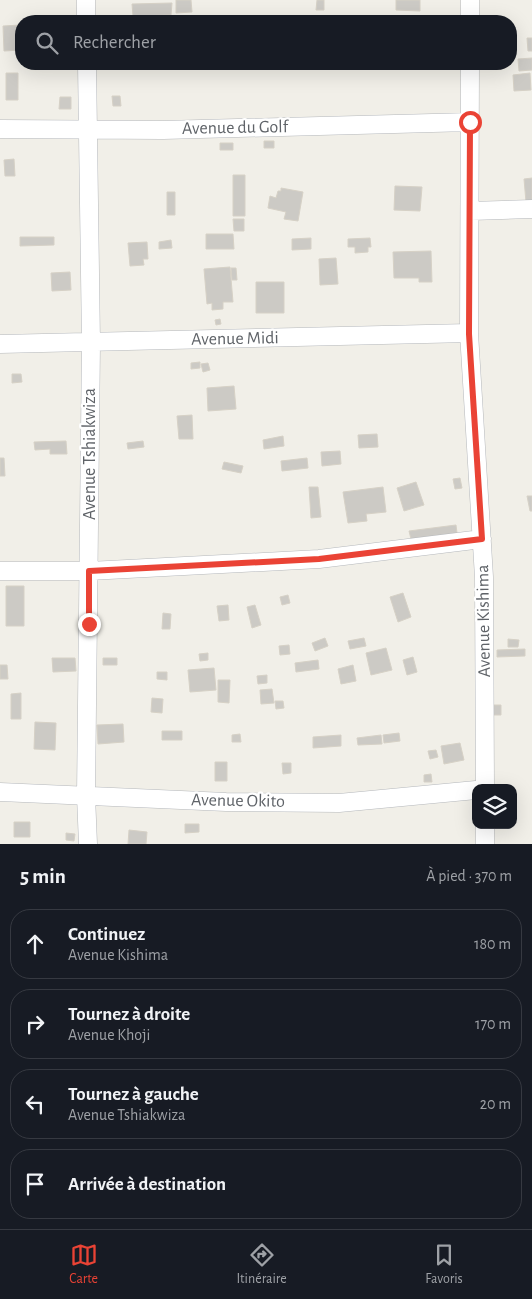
<!DOCTYPE html>
<html lang="fr">
<meta charset="utf-8">
<style>
body{margin:0;font-family:"Alegreya Sans",sans-serif;background:#242831;color:#f1f3f6}
.controls{position:absolute;right:15px;bottom:15px;display:grid;overflow:hidden;border-radius:10px;box-shadow:0 5px 20px #0002}
.controls button{width:45px;height:45px;display:grid;place-items:center;padding:0;border:0;border-bottom:1px solid #363941;background:#171b24;color:#f1f3f6;font:25px sans-serif}
.stop{position:absolute;width:15px;height:15px;margin:-11px;border:4px solid #ea4335;border-radius:50%;background:#fff}
.stop.end{background:#ea4335;border-color:#fff;box-shadow:0 1px 5px #0008}
.list{margin:0;padding:0;list-style:none}
h2{display:flex;justify-content:space-between;align-items:center;height:65px;margin:0;padding:0 20px;font-size:21px}
h2 small{font-size:16px;font-weight:400;color:#9ea1a6}
.list li{display:grid;grid-template-columns:32px 1fr auto;gap:15px;align-items:center;box-sizing:border-box;height:70px;margin:0 10px 10px;padding:0 10px;border:1px solid #363941;border-radius:20px}
.list b{display:block;font-size:19px;white-space:nowrap}
.list p{margin:0;font-size:16px;white-space:nowrap;color:#9ea1a6}
.list em{font-size:16px;font-style:normal;color:#9ea1a6}
.icon{flex:none;width:28px;height:28px;fill:none;stroke:currentColor;stroke-width:2;stroke-linecap:round;stroke-linejoin:round}
.map{position:relative;flex:none;width:532px;height:844px;overflow:hidden}
.search{position:absolute;background:#171b24;box-shadow:0 5px 20px #0002;left:15px;right:15px;top:15px;height:55px;display:flex;align-items:center;gap:12px;box-sizing:border-box;padding:0 18px;border-radius:20px;color:#9ea1a6;font-size:19px}
.sheet{height:385px;background:#171b24}
nav{display:flex;justify-content:space-around;align-items:center;box-sizing:border-box;height:70px;border-top:1px solid #363941;background:#171b24;font-size:14px;color:#9ea1a6}
nav a{display:grid;justify-items:center;gap:2px}
nav .on{color:#ea4335}
.map>svg:first-child{display:block}
.building{fill:#cccac5;stroke:#d6d1c6}
.lines{fill:none;stroke-linecap:round;stroke-linejoin:round}
.street-casing{stroke:#b5b8bc;stroke-width:19}
.street{stroke:#fff;stroke-width:18}
.route{stroke:#ea4335;stroke-width:6}
.labels{text-anchor:middle;dominant-baseline:central;stroke-width:4.5;stroke-linejoin:round;paint-order:stroke}
.street-label{font-size:18px;fill:#5f6368;stroke:#fff}
</style>
<div class="map">
<svg width="532" height="844" viewBox="0 0 532 844">
<rect width="100%" height="100%" fill="#f1efe8"/>
<path class="building" d="M176 0H191L192 12 176 13Z
M317 0H324V10H316Z
M396 0H420V11L396 10Z
M172 3 171 15 133 16 132 4Z
M433 16 434 21H423L422 17Z
M191 19H207V21H191Z
M21 25V50L4 51 3 26Z
M527 38H532V51H528Z
M532 58V70L519 71 518 59Z
M6 73H18V100H6Z
M530 73 531 90 514 91 513 75Z
M112 96H120L121 106H113Z
M60 97H71V109H59Z
M264 141H274V148H264Z
M220 143H233V150H220Z
M14 159 15 176H5L4 160Z
M233 175H245V216H233Z
M532 178V201L526 202 524 179Z
M395 186 422 187 420 211 394 210Z
M281 188 303 192 298 221 284 219 286 212 268 208 270 196 276 198 278 191H281Z
M167 192H175V215H167Z
M233 219H244V231H234Z
M206 234H233L234 249H206Z
M20 237H54V245L20 246Z
M311 238V249L292 250V239Z
M370 238 371 247H368V252L355 253V247H348V239Z
M171 240 172 248 159 249V242Z
M147 242 148 259H143L144 265 130 266 128 243Z
M431 251 432 282H419V278H394L393 252Z
M336 258 338 284 320 285 319 259Z
M230 267 233 302H223V309L212 310V303L207 304 204 269Z
M231 268H236L237 280H232Z
M70 272 71 290 52 291 51 273Z
M256 282H284V313H256Z
M220 319 221 324 216 325 215 320Z
M200 362V368L191 369V363Z
M208 363 210 370 203 372 201 364Z
M12 374H21L22 382 12 383Z
M234 386 236 409 208 411 207 388Z
M192 415 193 439H179L177 416Z
M377 434 378 447 359 448 358 435Z
M283 436 284 446 264 449 263 440Z
M66 441 67 454H50V449L35 450 34 442Z
M143 441 144 447 128 449 127 443Z
M340 451 341 464 322 466 321 452Z
M0 458H4L5 476H0Z
M307 458 308 468 282 471 281 461Z
M224 462 243 466 241 473 222 469Z
M460 478 462 488 455 489 453 479Z
M416 482 424 505 404 511 397 488Z
M309 487H318L321 517 311 518Z
M383 487 386 512 366 514 367 521 348 523 343 492Z
M527 496H532V511H530Z
M456 525 457 533 411 539 409 531Z
M6 586H24V626H6Z
M403 593 411 617 398 622 390 597Z
M288 595 290 603 282 605 280 597Z
M228 605 229 620 219 621 217 606Z
M255 605 261 625 252 628 247 607Z
M163 613 171 614 170 629H162Z
M325 638 328 646 315 651 312 643Z
M364 638 366 646 350 649 348 641Z
M508 639 519 640 518 647H508Z
M289 645 290 654 280 655 279 646Z
M386 648 392 670 371 675 366 653Z
M525 649V656L497 657V650Z
M208 653V660L200 661 199 654Z
M413 657 417 672 407 675 403 660Z
M52 658H75L76 671 53 672Z
M103 658H117V665H103Z
M318 660 319 669 296 672 295 663Z
M0 665H7L8 679H0Z
M353 665 356 681 341 684 338 669Z
M214 668 216 690 190 692 188 670Z
M157 672H167V680L157 679Z
M267 675V683L258 684 257 676Z
M218 680H230L229 703 218 702Z
M272 689 274 703 261 704 260 690Z
M21 693V719H11V694Z
M152 698 163 699 162 713 151 712Z
M275 701H283L284 708 276 709Z
M492 705H501V715H492Z
M35 722 56 723 55 750 34 749Z
M123 724 124 742 98 744 97 725Z
M162 731H182V740H162Z
M399 733 400 741 384 743 383 735Z
M240 734 241 742H232V735Z
M341 735V746L313 748V737Z
M381 735 382 744 358 745 357 738Z
M460 743 464 760 444 764 441 746Z
M436 750 438 757 430 759 428 751Z
M215 762H227V781H215Z
M282 763H291V773L283 774Z
M431 774 432 782H424V775Z
M14 822H30V837H14Z
M185 824H199V832L185 833Z
M129 830 147 832 146 844H128Z
M66 833 75 834 74 841 66 840Z"/>
<g class="lines">
<defs>
<path id="street" d="M86 0V21
M470 0V21
M87 64 91 343 86 796 88 844
M470 64 469 333 484 577 485 788
M0 129 163 130 470 122
M471 211 532 209
M0 344 469 333
M0 571H89L319 559 482 539
M0 792 226 802 339 803 476 790
M485 844V825"/>
</defs>
<use href="#street" class="street-casing"/>
<use href="#street" class="street"/>
</g>
<g class="lines">
<path class="route" d="M89 624V571L319 559 482 539 469 334 470 122"/>
</g>
<g class="labels">
<g class="street-label">
<text transform="translate(235 128) rotate(-1)">Avenue du Golf</text>
<text transform="translate(235 339) rotate(-1)">Avenue Midi</text>
<text transform="translate(90 454) rotate(-90)">Avenue Tshiakwiza</text>
<text transform="translate(484 621) rotate(-91)">Avenue Kishima</text>
<text transform="translate(238 801) rotate(1)">Avenue Okito</text>
</g>
</g>
</svg>
<div class="controls">
<button><svg class="icon" aria-label="layers" viewBox="0 0 24 24"><path d="M12 4l9 5-9 5-9-5zM3 14l9 5 9-5"/></svg></button>
</div>
<div class="stop" style="left:470px;top:122px"></div>
<div class="stop end" style="left:89px;top:624px"></div>
<div class="search"><svg class="icon" aria-label="search" viewBox="0 0 24 24"><circle cx="10" cy="10" r="6"/><path d="M15 15l6 6"/></svg>Rechercher</div>
</div>
<section class="sheet">
<h2>5 min<small>À pied · 370 m</small></h2>
<ul class="list">
<li><svg class="icon" aria-label="ahead" viewBox="0 0 24 24"><path d="M12 20V5M6 11l6-6 6 6"/></svg><div><b>Continuez</b><p>Avenue Kishima</p></div><em>180 m</em></li>
<li><svg class="icon" aria-label="right" viewBox="0 0 24 24"><path d="M7 20v-9h11M14 6l5 5-5 5"/></svg><div><b>Tournez à droite</b><p>Avenue Khoji</p></div><em>170 m</em></li>
<li><svg class="icon" aria-label="left" viewBox="0 0 24 24"><path d="M17 20v-9H6M10 6l-5 5 5 5"/></svg><div><b>Tournez à gauche</b><p>Avenue Tshiakwiza</p></div><em>20 m</em></li>
<li><svg class="icon" aria-label="arrive" viewBox="0 0 24 24"><path d="M6 21V4h12l-3 4 3 4H6"/></svg><div><b>Arrivée à destination</b></div></li>
</ul>
</section>
<nav>
<a class="on"><svg class="icon" aria-label="map" viewBox="0 0 24 24"><path d="M3 6l6-2 6 2 6-2v14l-6 2-6-2-6 2zM9 4v14M15 6v14"/></svg>Carte</a>
<a><svg class="icon" aria-label="directions" viewBox="0 0 24 24"><path d="M12 3l9 9-9 9-9-9zM9 14v-3h6M13 9l2 2-2 2"/></svg>Itinéraire</a>
<a><svg class="icon" aria-label="saved" viewBox="0 0 24 24"><path d="M7 4h10v16l-5-4-5 4z"/></svg>Favoris</a>
</nav>
